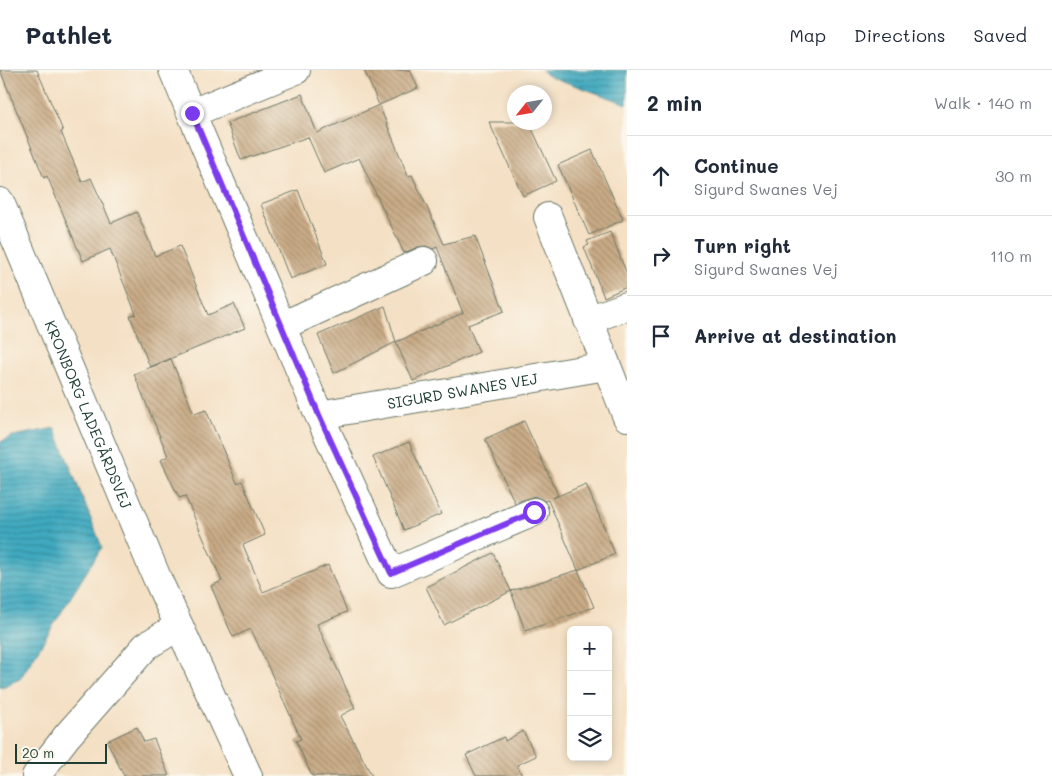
<!DOCTYPE html>
<meta charset="utf-8">
<style>
body{margin:0;font-family:Mali,sans-serif;background:#f2f2f3;color:#1f2937}
.controls{position:absolute;right:15px;bottom:15px;display:grid;overflow:hidden;border-radius:8px;box-shadow:0 2px 8px #0003}
.controls button{width:45px;height:45px;display:grid;place-items:center;padding:0;border:0;border-bottom:1px solid #e0e1e3;background:#fff;color:#1f2937;font:25px sans-serif}
.compass{position:absolute;left:507px;top:15px;width:45px;height:45px;border-radius:50%;background:#fff;box-shadow:0 2px 8px #0003;rotate:239deg}
.scale{position:absolute;left:15px;bottom:12px;width:92px;box-sizing:border-box;padding-left:5px;border:2px solid #1f3d34;border-top:0;font-size:14px;line-height:18px;white-space:nowrap;color:#1f3d34;-webkit-text-stroke:4px #fbf7ec;paint-order:stroke}
.stop{position:absolute;width:15px;height:15px;margin:-11px;border:4px solid #7c3aed;border-radius:50%;background:#fff}
.stop.end{background:#7c3aed;border-color:#fff;box-shadow:0 1px 5px #0008}
.list{margin:0;padding:0;list-style:none}
h2{display:flex;justify-content:space-between;align-items:center;height:65px;margin:0;padding:0 20px;font-size:21px}
h2 small{font-size:16px;font-weight:400;color:#747a83}
.list li{display:grid;grid-template-columns:32px 1fr auto;gap:15px;align-items:center;box-sizing:border-box;height:80px;padding:0 20px;border-top:1px solid #e0e1e3}
.list b{display:block;font-size:19px;white-space:nowrap}
.list p{margin:0;font-size:16px;white-space:nowrap;color:#747a83}
.list em{font-size:16px;font-style:normal;color:#747a83}
.icon{flex:none;width:28px;height:28px;fill:none;stroke:currentColor;stroke-width:2;stroke-linecap:round;stroke-linejoin:round}
.map{position:relative;flex:none;width:627px;height:706px;overflow:hidden}
header{display:flex;align-items:center;gap:30px;box-sizing:border-box;height:70px;padding:0 25px;background:#fff;border-bottom:1px solid #e0e1e3}
header strong{font-size:24px}
nav{display:flex;gap:28px;margin-inline-start:auto;font-size:18px}
main{display:flex}
aside{flex:1;background:#fff}
.map>svg:first-child{display:block}
.water{fill:url(#water-rules);stroke:#2f737a}
.building{fill:url(#building-back-hatch)}
.lines{fill:none;stroke-linecap:round;stroke-linejoin:round}
.street-casing{stroke:#6a7666;stroke-width:30}
.secondary-casing{stroke:#6a7666;stroke-width:30}
.street{stroke:#fff;stroke-width:28}
.secondary{stroke:#fff;stroke-width:28}
.route{stroke:#7c3aed;stroke-width:6}
.labels{text-anchor:middle;dominant-baseline:central;stroke-width:5;stroke-linejoin:round;paint-order:stroke}
.street-label{font-size:15px;fill:#1f3d34;stroke:#fbf7ec}
</style>
<header>
<strong>Pathlet</strong>
<nav><a>Map</a><a>Directions</a><a>Saved</a></nav>
</header>
<main>
<div class="map">
<svg width="627" height="706" viewBox="0 0 627 706">
<defs>
<pattern id="water-rules" width="6" height="5" patternUnits="userSpaceOnUse" patternTransform="scale(1.25)"><rect width="6" height="5" fill="#3fa9bf"/><path d="M0 2.5h6" fill="none" stroke="#348b9c"/></pattern>
<pattern id="building-back-hatch" width="6" height="6" patternUnits="userSpaceOnUse" patternTransform="scale(1.25)"><rect width="6" height="6" fill="#c9ab86"/><path d="M-1 5l2 2M0 0l6 6M5-1l2 2" fill="none" stroke="#a38c6e"/></pattern>
</defs>
<rect width="100%" height="100%" fill="#fbf7ec"/>
<filter id="ink" filterUnits="userSpaceOnUse"><feTurbulence type="fractalNoise" baseFrequency=".02" numOctaves="2"/><feDisplacementMap in="SourceGraphic" scale="10" xChannelSelector="R" yChannelSelector="G"/><feConvolveMatrix kernelMatrix="1 2 1 2 8 2 1 2 1" color-interpolation-filters="sRGB"/></filter>
<filter id="wash" filterUnits="userSpaceOnUse"><feTurbulence type="fractalNoise" baseFrequency=".0096" numOctaves="4" result="noise"/><feDisplacementMap in="SourceGraphic" scale="20" xChannelSelector="R" yChannelSelector="G"/><feGaussianBlur stdDeviation="1.12" result="paint"/><feColorMatrix in="noise" values="0 0 0 0 0 0 0 0 0 0 0 0 0 0 0 0 0 1.4 0 .05"/><feComposite in="paint" operator="in"/></filter>
<g filter="url(#wash)">
<rect width="100%" height="100%" fill="#f4e0c4"/>
<path class="water" d="M542 0H627V34L546 5Z
M55 358 102 477 20 609 0 618V372L13 366Z"/>
<g id="blocks">
<path class="building" d="M0 0H37L63 61 61 62 82 112 91 108 111 153 137 142 155 186 180 176 208 245 234 234 245 258 150 297 130 246 136 244 110 179 83 191 47 106 44 108Z
M364 0H410L418 18 379 35Z
M302 24 317 63 379 35 408 106 412 105 444 174 475 166 504 241 468 255 479 282 413 311 396 272 463 243 437 177 433 179 426 176 418 177 404 183 359 88 324 103 308 67 241 90 227 53Z
M489 52H529L556 111 523 126Z
M592 80 623 150 589 165 558 95Z
M298 120 327 194 290 209 261 134Z
M610 162 627 204V217L604 227 584 177 589 175 587 171Z
M385 236 396 272 334 303 318 265Z
M171 289 194 344 206 340 237 413 242 411 265 465 243 475 263 522 328 495 347 542 317 554 355 638 340 646 372 706H312L296 671 301 669 251 559 233 567 211 516 222 511 185 426 179 428 161 390 168 386 134 304Z
M524 351 558 425 553 428 586 414 615 484 578 500 548 430 545 431 535 426 528 428 515 433 485 369Z
M409 372 441 444 404 460 373 387Z
M493 483 511 521 444 555 426 517Z
M578 500 594 537 525 561 511 521Z
M137 657 144 672 154 669 169 706H124L107 671Z
M523 661 536 686 517 695 522 706H476L466 685 504 667 505 671Z"/>
</g>
</g>
<g filter="url(#ink)">
<use href="#blocks" fill-opacity="0" stroke="#6a7666" stroke-width="1"/>
<g class="lines">
<defs>
<g id="street">
<path id="s1" d="M173 0 319 345 606 296"/>
<path d="M192 43 296 0"/>
<path d="M548 147 627 347"/>
<path d="M588 250 627 236"/>
<path d="M282 256 424 191"/>
<path d="M319 345 391 503 534 442"/>
<path d="M36 706 67 666 146 576 179 556"/>
</g>
<g id="secondary">
<path id="s2" d="M0 132 157 508 248 706"/>
</g>
</defs>
<use href="#street" class="street-casing"/>
<use href="#secondary" class="secondary-casing"/>
<use href="#street" class="street"/>
<use href="#secondary" class="secondary"/>
</g>
</g>
<g class="lines" filter="url(#ink)">
<path class="route" d="M192 43 319 345 391 503 534 442"/>
</g>
<g class="labels">
<g class="street-label">
<text stroke="none"><textPath href="#s1" startOffset="520">SIGURD SWANES VEJ</textPath></text>
<text stroke="none"><textPath href="#s2" startOffset="230">KRONBORG LADEGÅRDSVEJ</textPath></text>
</g>
</g>
</svg>
<div class="controls">
<button>+</button>
<button>−</button>
<button><svg class="icon" aria-label="layers" viewBox="0 0 24 24"><path d="M12 4l9 5-9 5-9-5zM3 14l9 5 9-5"/></svg></button>
</div>
<svg class="compass" viewBox="-18 -18 36 36"><path d="M0-13l5 13h-10z" fill="#e53935"/><path d="M0 13l5-13h-10z" fill="#747a83"/></svg>
<div class="scale">20 m</div>
<div class="stop" style="left:534px;top:442px"></div>
<div class="stop end" style="left:192px;top:43px"></div>
</div>
<aside>
<h2>2 min<small>Walk · 140 m</small></h2>
<ul class="list">
<li><svg class="icon" aria-label="ahead" viewBox="0 0 24 24"><path d="M12 20V5M6 11l6-6 6 6"/></svg><div><b>Continue</b><p>Sigurd Swanes Vej</p></div><em>30 m</em></li>
<li><svg class="icon" aria-label="right" viewBox="0 0 24 24"><path d="M7 20v-9h11M14 6l5 5-5 5"/></svg><div><b>Turn right</b><p>Sigurd Swanes Vej</p></div><em>110 m</em></li>
<li><svg class="icon" aria-label="arrive" viewBox="0 0 24 24"><path d="M6 21V4h12l-3 4 3 4H6"/></svg><div><b>Arrive at destination</b></div></li>
</ul>
</aside>
</main>
